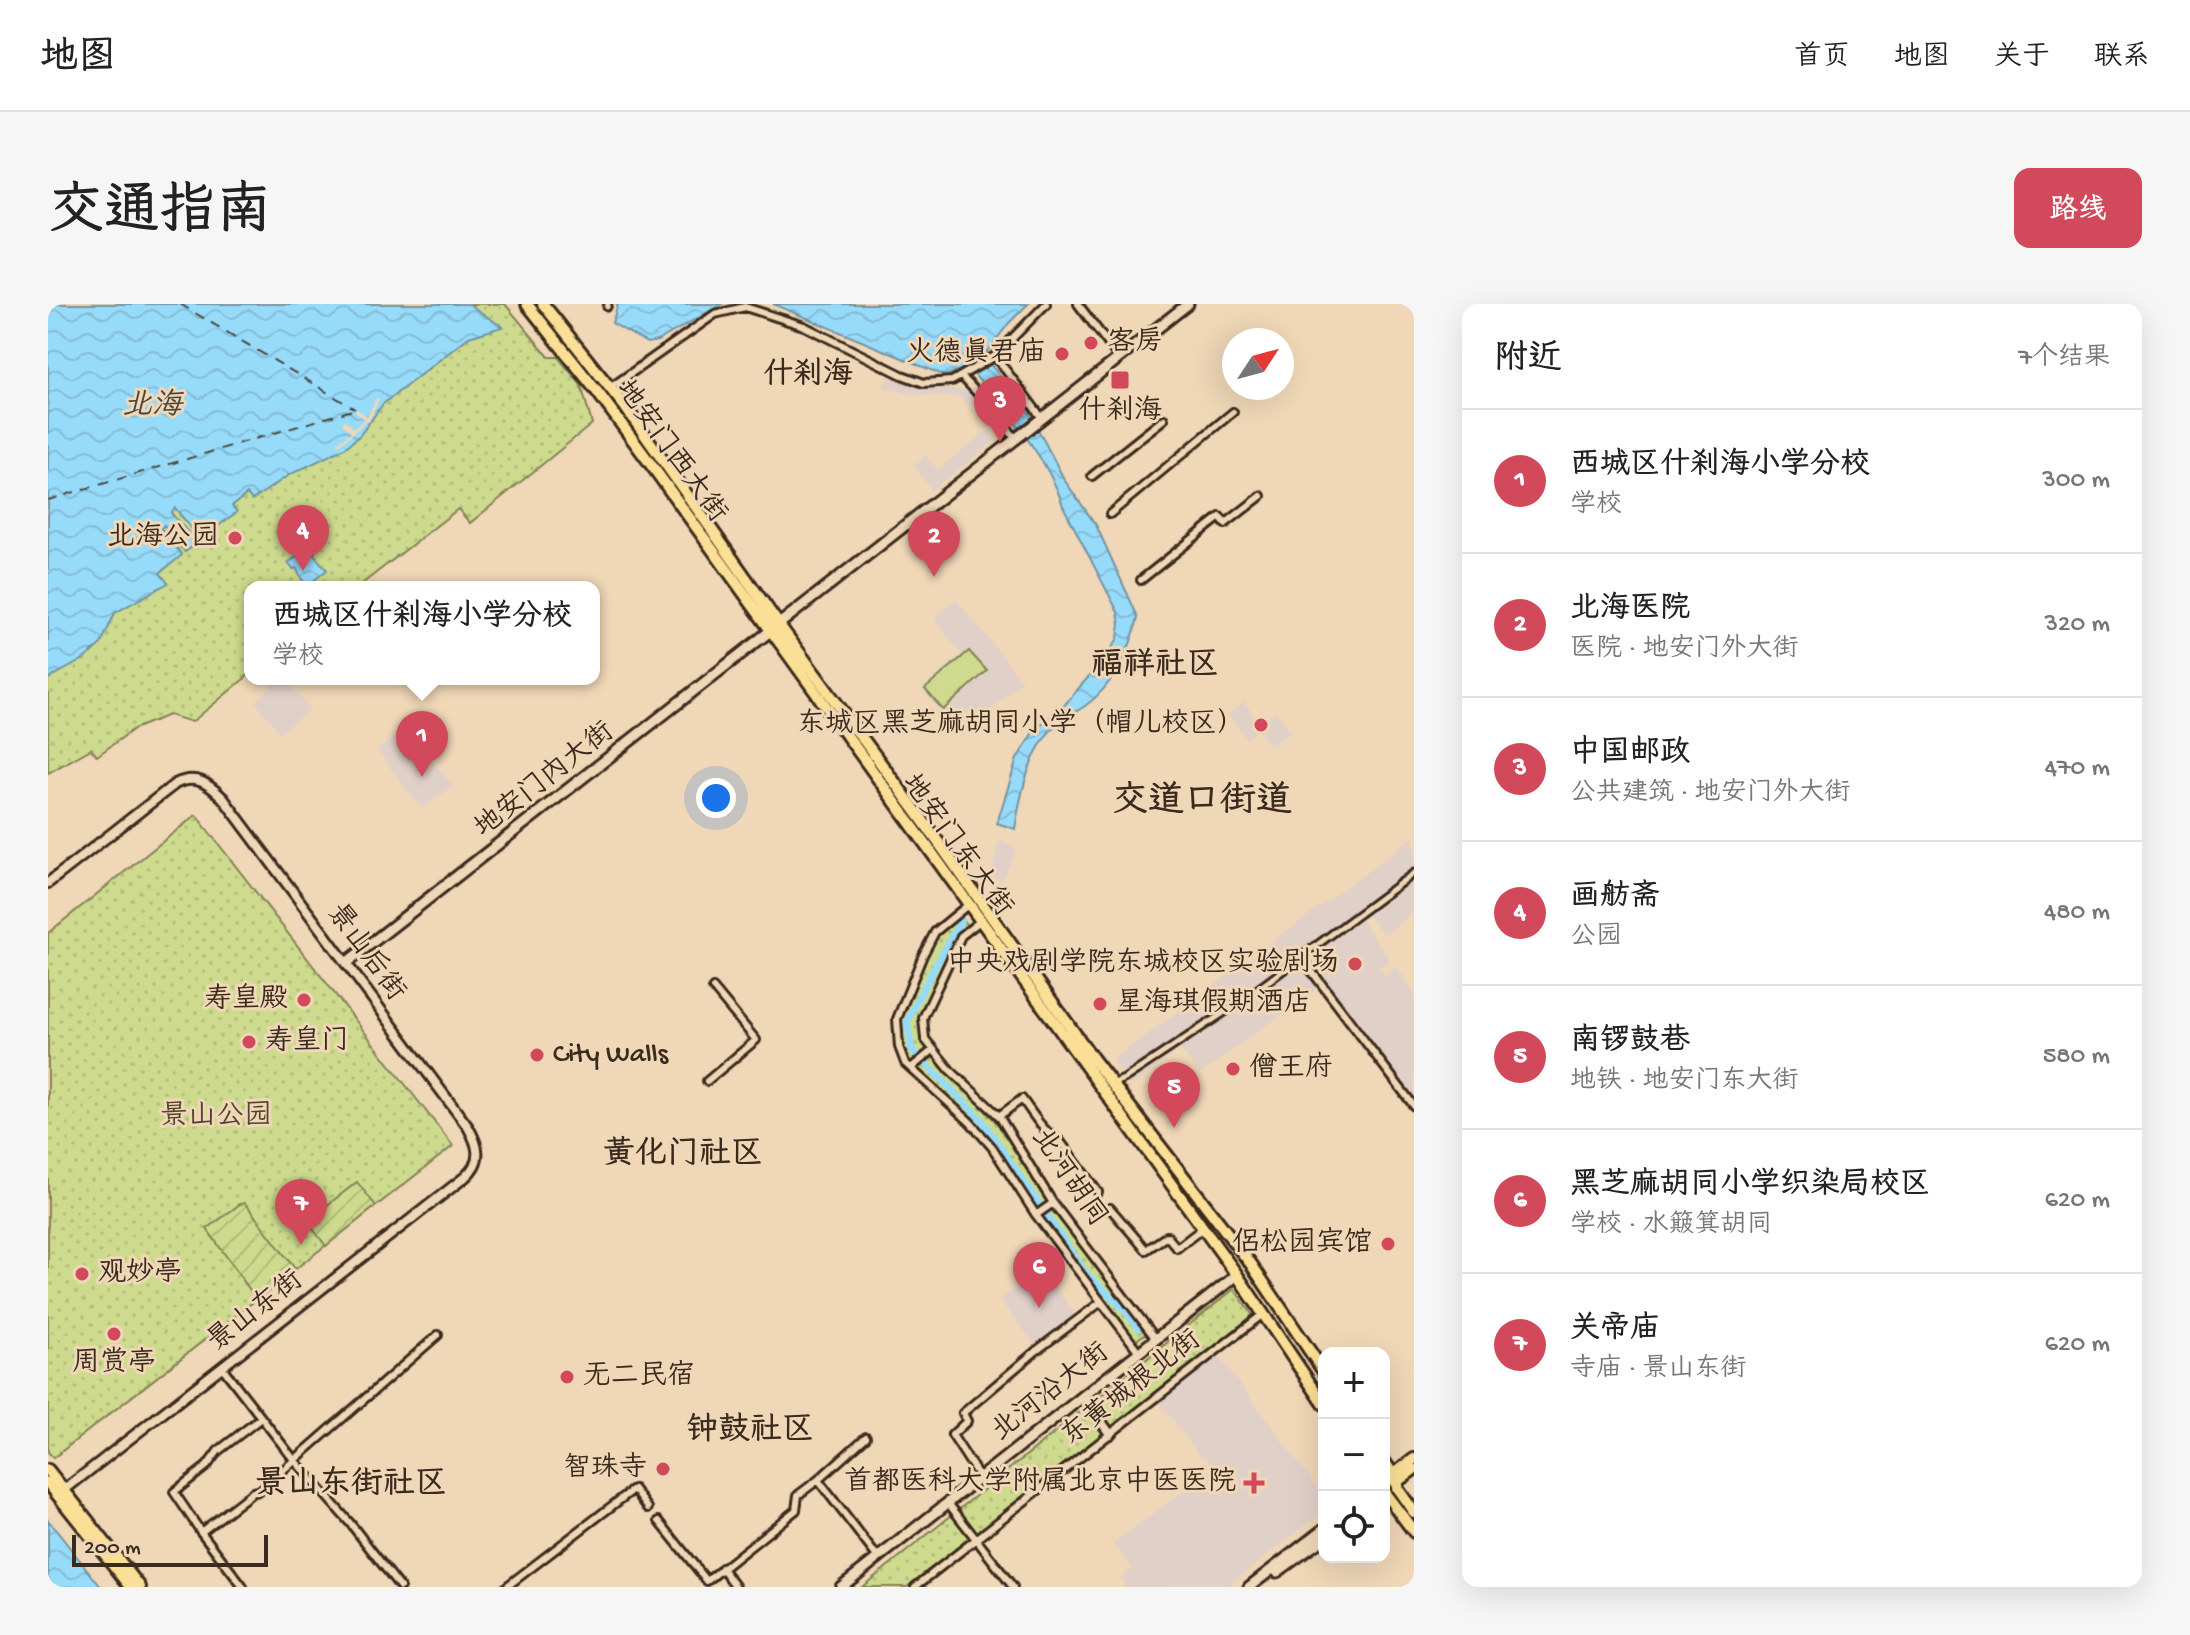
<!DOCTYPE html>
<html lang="zh">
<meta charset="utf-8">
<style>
body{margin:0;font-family:"Gochi Hand","LXGW WenKai TC",sans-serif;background:#f6f6f6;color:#222}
.controls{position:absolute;right:24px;bottom:24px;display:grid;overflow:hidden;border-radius:16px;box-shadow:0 8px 32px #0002}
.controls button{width:72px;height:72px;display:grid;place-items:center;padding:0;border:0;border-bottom:2px solid #e0e0e0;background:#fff;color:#222;font:40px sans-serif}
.compass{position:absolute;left:1174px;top:24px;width:72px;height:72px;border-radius:50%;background:#fff;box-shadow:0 8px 32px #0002;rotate:54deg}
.scale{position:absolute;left:24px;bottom:20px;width:196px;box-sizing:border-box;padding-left:8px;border:4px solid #3b2a1e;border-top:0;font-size:22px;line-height:28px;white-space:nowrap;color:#3b2a1e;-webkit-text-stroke:6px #efd7b7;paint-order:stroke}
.you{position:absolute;left:668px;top:494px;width:28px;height:28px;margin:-20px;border:6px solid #fff;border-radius:50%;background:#1a73e8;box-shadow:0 0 0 12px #1a73e833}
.badge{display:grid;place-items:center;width:52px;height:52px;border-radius:50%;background:#d1495b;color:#fff;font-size:26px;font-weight:700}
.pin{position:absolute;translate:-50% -66px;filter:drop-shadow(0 2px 4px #0008)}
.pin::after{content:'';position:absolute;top:42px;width:28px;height:24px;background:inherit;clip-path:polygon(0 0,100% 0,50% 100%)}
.popup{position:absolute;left:196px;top:277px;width:356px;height:104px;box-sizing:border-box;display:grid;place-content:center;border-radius:16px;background:#fff;filter:drop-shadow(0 2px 6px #0005);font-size:26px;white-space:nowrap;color:#767676}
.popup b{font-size:30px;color:#222}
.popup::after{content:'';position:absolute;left:50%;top:100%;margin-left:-16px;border:16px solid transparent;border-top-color:#fff}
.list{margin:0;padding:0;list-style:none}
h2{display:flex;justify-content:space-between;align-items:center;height:104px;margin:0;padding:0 32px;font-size:34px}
h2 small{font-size:26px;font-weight:400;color:#767676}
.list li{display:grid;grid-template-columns:52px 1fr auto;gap:24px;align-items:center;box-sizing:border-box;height:144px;padding:0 32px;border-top:2px solid #e0e0e0}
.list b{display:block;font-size:30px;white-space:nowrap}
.list p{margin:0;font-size:26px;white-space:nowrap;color:#767676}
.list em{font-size:26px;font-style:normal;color:#767676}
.icon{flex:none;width:44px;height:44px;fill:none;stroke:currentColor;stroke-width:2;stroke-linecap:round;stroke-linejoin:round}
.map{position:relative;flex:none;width:1366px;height:1283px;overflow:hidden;border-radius:16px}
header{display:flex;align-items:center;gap:48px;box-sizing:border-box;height:112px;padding:0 40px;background:#fff;border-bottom:2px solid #e0e0e0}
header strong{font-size:38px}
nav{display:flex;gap:44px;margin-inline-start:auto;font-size:28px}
.intro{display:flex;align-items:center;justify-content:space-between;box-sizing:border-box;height:192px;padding:0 48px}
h1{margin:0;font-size:56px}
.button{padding:20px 36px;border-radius:16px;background:#d1495b;color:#fff;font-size:28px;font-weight:700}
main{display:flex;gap:48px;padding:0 48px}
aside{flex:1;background:#fff;border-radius:16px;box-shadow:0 8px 32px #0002}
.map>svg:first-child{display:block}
.built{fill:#e0d0c8}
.grass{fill:#cedb8e;stroke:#848256;stroke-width:2}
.park{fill:url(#park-dots);stroke:#848256;stroke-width:2}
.garden{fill:url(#garden-furrows);stroke:#848256;stroke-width:2}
.water{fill:url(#water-waves);stroke:#7294a2;stroke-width:2}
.pier{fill:#efd7b7}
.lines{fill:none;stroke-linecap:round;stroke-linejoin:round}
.canal{stroke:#97dbfa;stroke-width:7}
.ferry{stroke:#49453f;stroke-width:2;stroke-dasharray:10 8;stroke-linecap:butt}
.pedestrian-casing{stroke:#3b2a1e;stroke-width:11}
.minor-casing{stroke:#3b2a1e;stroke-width:12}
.tertiary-casing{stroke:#3b2a1e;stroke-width:14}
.secondary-casing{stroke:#3b2a1e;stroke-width:15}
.primary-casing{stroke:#3b2a1e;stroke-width:16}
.pedestrian{stroke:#efd7b7;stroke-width:5}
.minor{stroke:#efd7b7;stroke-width:6}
.tertiary{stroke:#efd7b7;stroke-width:8}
.secondary{stroke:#efd7b7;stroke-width:9}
.primary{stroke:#fbdf96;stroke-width:10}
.poi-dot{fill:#d1495b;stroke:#efd7b7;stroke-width:3}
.labels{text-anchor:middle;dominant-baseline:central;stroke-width:6;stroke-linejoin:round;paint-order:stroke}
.poi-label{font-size:28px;fill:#3b2a1e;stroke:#efd7b7;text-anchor:end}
.street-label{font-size:28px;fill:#3b2a1e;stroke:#efd7b7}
.park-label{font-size:28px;fill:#51452f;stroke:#efd7b7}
.neighbourhood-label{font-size:30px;font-weight:bold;fill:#3b2a1e;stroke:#efd7b7}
.water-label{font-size:30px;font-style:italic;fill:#49453f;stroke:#efd7b7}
.quarter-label{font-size:32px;font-weight:bold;fill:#3b2a1e;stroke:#efd7b7}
.district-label{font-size:36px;font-weight:bold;fill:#3b2a1e;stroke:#efd7b7}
</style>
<header>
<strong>地图</strong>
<nav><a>首页</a><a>地图</a><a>关于</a><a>联系</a></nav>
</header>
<div class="intro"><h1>交通指南</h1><a class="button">路线</a></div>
<main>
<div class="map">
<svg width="1366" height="1283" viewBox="0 0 1366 1283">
<defs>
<pattern id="park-dots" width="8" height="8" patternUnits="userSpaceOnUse" patternTransform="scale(2)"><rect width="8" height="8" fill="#cedb8e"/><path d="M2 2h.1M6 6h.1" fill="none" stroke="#b2bc7a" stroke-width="1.8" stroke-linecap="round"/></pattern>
<pattern id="garden-furrows" width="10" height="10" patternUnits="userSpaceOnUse" patternTransform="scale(2)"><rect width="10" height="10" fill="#cedb8e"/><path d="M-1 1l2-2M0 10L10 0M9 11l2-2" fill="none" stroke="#b2bc7a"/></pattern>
<pattern id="water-waves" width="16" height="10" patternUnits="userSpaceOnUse" patternTransform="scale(2)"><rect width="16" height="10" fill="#97dbfa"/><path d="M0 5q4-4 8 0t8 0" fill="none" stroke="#83bcd6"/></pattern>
</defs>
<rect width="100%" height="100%" fill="#efd7b7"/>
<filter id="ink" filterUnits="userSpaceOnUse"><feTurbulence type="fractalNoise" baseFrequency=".0125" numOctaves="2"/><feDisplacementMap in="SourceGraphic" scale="16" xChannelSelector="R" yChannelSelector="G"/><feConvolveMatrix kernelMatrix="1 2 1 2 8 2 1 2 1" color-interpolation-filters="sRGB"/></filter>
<g filter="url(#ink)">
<path class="built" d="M839 73 927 89 931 95 921 103 912 93 861 90 836 83Z
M940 126 948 136 884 186 866 162 878 152 890 166Z
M908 295 974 377 914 432 874 385 914 350 886 315Z
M216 375H238L262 405 232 429 207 398 223 385Z
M1196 398 1211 420 1228 408 1243 427 1222 442 1210 426 1198 435 1180 410Z
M351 429 363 445 369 440 405 481 374 505 329 446Z
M1366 533V608L1336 631 1320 611 1313 616 1342 655 1331 664 1336 671 1348 663 1366 687V793L1262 654 1254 661 1271 683 1152 770 1132 745 1083 782 1065 756Z
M951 537 969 544 954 577 943 572Z
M993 964 1029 1012 989 1043 952 996Z
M1171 1052 1276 1193V1207L1178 1283H1078L1072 1274 1084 1264 1065 1240 1166 1164 1157 1152 1153 1153 1110 1097Z"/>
<path class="grass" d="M921 347 939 367 895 406 877 385Z"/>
<path class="park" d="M0 0H457L501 53H510L533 81 544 120 422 219 410 205 310 283H202V370L144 418 121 411 86 425 49 452 43 445 0 469Z
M148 511 405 842 5 1154 0 1148V629Z
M912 613 920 623 873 720 876 739 888 755 950 820 994 888 1099 1028 1086 1038 985 903 928 820 862 757 854 740 849 719 854 702 889 632Z
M1186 985 1204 1010 1202 1014 859 1283H814Z"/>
<path class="garden" d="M309 878 328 902 278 942 259 917Z
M197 899 248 966 209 996 159 925 192 900Z"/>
<path class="water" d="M0 0H421L454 23 421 33 335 100 312 131 297 144 241 171 204 196 199 190 184 202 189 208 152 235 127 204 123 209 149 239 137 248 116 221 113 224 134 251 112 269 120 279 67 309 53 340 36 355 0 375Z
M570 0H674L609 37 599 39 564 19Z
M725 0H980L961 19 936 52 983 112 1017 177 1048 221 1090 313C1083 346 1065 382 1037 402 1023 411 1008 418 998 432 979 458 972 494 967 525L949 519 969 455 987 425 1013 405 1061 349 1070 334 1072 320 1070 308 1015 202C1001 154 955 103 922 66L919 63 897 72Z
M262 243 267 248 265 250 279 266 258 283 248 264 245 265 240 259Z
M0 1216 53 1283H0Z"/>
<path class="pier" d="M329 93 331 95 321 118 319 117 291 141 289 139 303 128 294 119 297 116 306 124 317 115 307 108 308 105 319 112Z"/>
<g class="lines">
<path class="canal" d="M913 616 874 686 859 718 864 746 933 815 1038 969 1075 1004 1091 1024"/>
<path class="ferry" d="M132 0 307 105
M0 196 308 105"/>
<defs>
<path id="pedestrian" d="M559 3 560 0
M1066 779 1076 775 1195 696 1366 569"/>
<path id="minor" d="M1030 0 1071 54
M947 52 994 114
M914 73 938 98 968 135
M562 84 667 10 697 3 756 22 854 71 876 79 904 77 947 52 998 0
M1044 172 1116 115
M1062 210 1185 108
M1093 276 1172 213 1177 220 1213 192
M921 600 887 628 875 651 849 715 851 743 857 759 922 818 944 843 988 911 1091 1048
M932 617 913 632 875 714 877 735 902 766 951 812 1005 899 1108 1035
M1253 653 1366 802
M863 764 885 746
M659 777 708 736 665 684
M951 812 974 795C985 810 995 828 1012 837L1050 888
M1062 904 1098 946 1119 932 1129 944 1155 924
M988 911 1005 899
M174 1063 247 1157 302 1219 352 1283
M818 1133 770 1176 830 1254
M932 1174 904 1131 919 1117 915 1109 988 1047 1053 998
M900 1199 965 1283
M611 1217 659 1277 748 1206 750 1191 770 1176
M153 1228 126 1188 159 1162 170 1147 213 1114
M674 1264 688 1283
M195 1283 153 1228 205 1188 211 1187 390 1031
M458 1283 586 1185 600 1204
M867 1283 1215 1010"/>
<path id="tertiary" d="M0 579 127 480C148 470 160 479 175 494L420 823C431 842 435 857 417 873L11 1190
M1035 1092 1062 1130"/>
<path id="secondary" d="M298 659 1140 0
M1229 1268 1276 1234
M793 1283 1189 971
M1201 1283 1276 1225"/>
<path id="primary" d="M479 0 551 90 599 155 1189 971 1276 1100
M495 0 578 104 731 321 873 514 1045 755 1203 960 1276 1068
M1336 1157 1350 1178 1349 1184 1366 1208
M0 1166 92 1283
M1336 1178 1366 1155
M0 1179 83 1283
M1347 1179 1366 1165
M1336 1188 1366 1228"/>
</defs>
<use href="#pedestrian" class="pedestrian-casing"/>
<use href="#minor" class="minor-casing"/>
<use href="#tertiary" class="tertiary-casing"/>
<use href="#secondary" class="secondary-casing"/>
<use href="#primary" class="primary-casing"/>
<use href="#pedestrian" class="pedestrian"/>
<use href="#minor" class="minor"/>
<use href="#tertiary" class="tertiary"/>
<use href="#secondary" class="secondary"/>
<use href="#primary" class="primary"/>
</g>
</g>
<g class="poi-dot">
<circle cx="1043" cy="39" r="8"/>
<circle cx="1014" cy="50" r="8"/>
<rect x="1062" y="66" width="20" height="20" rx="4"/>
<circle cx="187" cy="234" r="8"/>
<circle cx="1213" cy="421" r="8"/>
<circle cx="1307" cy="660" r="8"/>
<circle cx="256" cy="696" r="8"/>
<circle cx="1052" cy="700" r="8"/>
<circle cx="201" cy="738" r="8"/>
<circle cx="489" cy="751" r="8"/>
<circle cx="1185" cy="765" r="8"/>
<circle cx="1340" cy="940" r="8"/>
<circle cx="34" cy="970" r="8"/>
<circle cx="66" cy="1030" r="8"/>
<circle cx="519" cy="1073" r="8"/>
<circle cx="615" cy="1165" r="8"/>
<path d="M1202 1167h8v8h8v8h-8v8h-8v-8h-8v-8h8z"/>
</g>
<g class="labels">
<g class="poi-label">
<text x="1059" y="39" text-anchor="start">客房</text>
<text x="998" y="50">火德真君庙</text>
<text x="1072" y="108" text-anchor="middle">什刹海</text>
<text x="171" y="234">北海公园</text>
<text x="1197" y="421">东城区黑芝麻胡同小学（帽儿校区）</text>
<text x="1291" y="660">中央戏剧学院东城校区实验剧场</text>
<text x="240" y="696">寿皇殿</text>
<text x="1068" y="700" text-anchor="start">星海琪假期酒店</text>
<text x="217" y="738" text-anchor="start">寿皇门</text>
<text x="505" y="751" text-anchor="start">City Walls</text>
<text x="1201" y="765" text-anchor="start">僧王府</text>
<text x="1324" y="940">侣松园宾馆</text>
<text x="50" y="970" text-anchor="start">观妙亭</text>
<text x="66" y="1060" text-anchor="middle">周赏亭</text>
<text x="535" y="1073" text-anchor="start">无二民宿</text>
<text x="599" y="1165">智珠寺</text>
<text x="1188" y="1179">首都医科大学附属北京中医医院</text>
</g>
<g class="street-label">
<text transform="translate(622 148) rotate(54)">地安门西大街</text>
<text transform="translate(497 477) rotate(-38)">地安门内大街</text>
<text transform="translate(908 542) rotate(54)">地安门东大街</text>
<text transform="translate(317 649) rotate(54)">景山后街</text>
<text transform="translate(1020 874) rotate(56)">北河胡同</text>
<text transform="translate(208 1008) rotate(-38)">景山东街</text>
<text transform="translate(1084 1085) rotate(-38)">东黄城根北街</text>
<text transform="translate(1003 1089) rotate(-38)">北河沿大街</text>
</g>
<g class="park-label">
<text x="168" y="813">景山公园</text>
</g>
<g class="neighbourhood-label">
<text x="760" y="72">什刹海</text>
</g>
<g class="water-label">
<text x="104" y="103">北海</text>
</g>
<g class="quarter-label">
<text x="1107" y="363">福祥社区</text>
<text x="635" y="852">黄化门社区</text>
<text x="702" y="1128">钟鼓社区</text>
<text x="303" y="1182">景山东街社区</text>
</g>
<g class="district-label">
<text x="1154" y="499">交道口街道</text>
</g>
</g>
</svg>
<div class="controls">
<button>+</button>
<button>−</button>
<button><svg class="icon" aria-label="locate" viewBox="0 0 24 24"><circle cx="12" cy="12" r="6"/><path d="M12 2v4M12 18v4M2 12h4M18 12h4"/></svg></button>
</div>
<svg class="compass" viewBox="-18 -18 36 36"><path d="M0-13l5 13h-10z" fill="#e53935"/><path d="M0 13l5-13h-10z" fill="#767676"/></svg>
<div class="scale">200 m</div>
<div class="you"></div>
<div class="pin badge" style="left:374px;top:473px">1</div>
<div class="popup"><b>西城区什刹海小学分校</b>学校</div>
<div class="pin badge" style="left:886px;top:273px">2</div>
<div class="pin badge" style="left:952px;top:138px">3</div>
<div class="pin badge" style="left:255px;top:267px">4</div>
<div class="pin badge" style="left:1126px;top:824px">5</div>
<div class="pin badge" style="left:991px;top:1004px">6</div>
<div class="pin badge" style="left:253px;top:941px">7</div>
</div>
<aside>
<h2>附近<small>7个结果</small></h2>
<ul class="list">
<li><span class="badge">1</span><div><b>西城区什刹海小学分校</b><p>学校</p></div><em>300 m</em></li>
<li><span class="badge">2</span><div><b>北海医院</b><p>医院 · 地安门外大街</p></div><em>320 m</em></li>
<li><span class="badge">3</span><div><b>中国邮政</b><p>公共建筑 · 地安门外大街</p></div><em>470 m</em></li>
<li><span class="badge">4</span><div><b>画舫斋</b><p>公园</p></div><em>480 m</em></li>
<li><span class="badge">5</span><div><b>南锣鼓巷</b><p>地铁 · 地安门东大街</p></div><em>580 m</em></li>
<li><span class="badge">6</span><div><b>黑芝麻胡同小学织染局校区</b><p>学校 · 水簸箕胡同</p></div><em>620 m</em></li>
<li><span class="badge">7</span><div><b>关帝庙</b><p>寺庙 · 景山东街</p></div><em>620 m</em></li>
</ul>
</aside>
</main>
